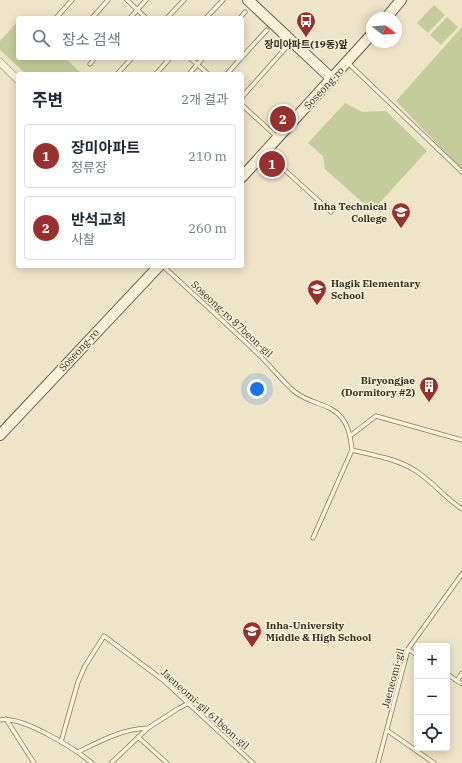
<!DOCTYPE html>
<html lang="ko">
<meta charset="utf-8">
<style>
body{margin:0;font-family:"IBM Plex Serif","Noto Sans KR",serif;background:#f2f2f3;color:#1f2937}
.controls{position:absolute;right:12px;bottom:12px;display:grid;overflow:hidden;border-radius:4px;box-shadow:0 2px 10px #0003}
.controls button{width:36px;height:36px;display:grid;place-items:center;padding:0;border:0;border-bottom:1px solid #e0e1e3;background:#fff;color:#1f2937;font:20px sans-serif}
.compass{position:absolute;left:366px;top:12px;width:36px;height:36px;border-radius:50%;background:#fff;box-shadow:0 2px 10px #0003;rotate:106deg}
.you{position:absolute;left:257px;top:389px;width:14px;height:14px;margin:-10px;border:3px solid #fff;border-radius:50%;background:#1a73e8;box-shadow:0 0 0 6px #1a73e833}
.badge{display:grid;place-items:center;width:26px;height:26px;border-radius:50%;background:#98312d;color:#fff;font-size:13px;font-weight:700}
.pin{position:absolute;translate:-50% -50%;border:2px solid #fff;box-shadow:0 1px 4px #0006}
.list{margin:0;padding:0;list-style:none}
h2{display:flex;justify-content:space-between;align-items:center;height:52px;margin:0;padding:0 16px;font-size:17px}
h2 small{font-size:13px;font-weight:400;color:#747a83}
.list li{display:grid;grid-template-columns:26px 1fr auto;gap:12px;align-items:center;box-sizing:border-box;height:64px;margin:0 8px 8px;padding:0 8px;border:1px solid #e0e1e3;border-radius:4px}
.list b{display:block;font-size:15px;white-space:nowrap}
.list p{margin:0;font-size:13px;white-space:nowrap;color:#747a83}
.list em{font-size:13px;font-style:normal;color:#747a83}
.icon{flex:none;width:22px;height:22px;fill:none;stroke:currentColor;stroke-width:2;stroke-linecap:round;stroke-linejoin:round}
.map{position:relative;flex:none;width:462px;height:763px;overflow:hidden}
.search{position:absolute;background:#fff;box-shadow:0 2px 10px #0003;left:16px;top:16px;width:228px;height:44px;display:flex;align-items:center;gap:10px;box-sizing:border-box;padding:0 14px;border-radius:4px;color:#747a83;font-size:15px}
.panel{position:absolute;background:#fff;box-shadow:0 2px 10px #0003;left:16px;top:72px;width:228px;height:196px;border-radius:4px}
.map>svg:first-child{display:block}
.green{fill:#c4cc9b}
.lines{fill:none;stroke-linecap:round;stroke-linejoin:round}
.lane-casing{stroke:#89765c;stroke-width:5}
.street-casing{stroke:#89765c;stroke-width:8}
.secondary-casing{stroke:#6b573f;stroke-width:12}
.lane{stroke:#f9f1da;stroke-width:3.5}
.street{stroke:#f9f1da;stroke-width:7}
.secondary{stroke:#f9f1da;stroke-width:10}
.labels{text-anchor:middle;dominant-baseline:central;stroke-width:3.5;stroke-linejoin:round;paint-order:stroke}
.poi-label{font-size:10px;font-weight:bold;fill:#3a2e20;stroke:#f5eed6;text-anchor:end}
.street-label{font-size:10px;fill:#3a2e20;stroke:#f5eed6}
</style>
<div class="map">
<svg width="462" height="763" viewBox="0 0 462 763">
<rect width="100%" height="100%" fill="#eee4c7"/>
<path class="green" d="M434 5 445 15 428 33 417 23Z
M447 17 458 27 441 45 430 35Z
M18 21V58H65L82 74H26L0 50V41Z
M462 27V170L396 101Z
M345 103 362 112 386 111 427 151 372 211 325 169 323 156 308 143Z"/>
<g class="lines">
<defs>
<path id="lane" d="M127 0 146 18
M56 18 72 0
M92 18 108 0
M130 18 146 0
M167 18 184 0
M206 18 223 0
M240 18 245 12
M242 57 267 30
M190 58 208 74
M347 62 462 172
M90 64 95 58
M117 74 132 58
M156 74 170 58
M189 74 203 58
M227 74 241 58
M242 97 291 42
M242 105 277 137
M266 153 331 212
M163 266C194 295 226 323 257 353 270 365 281 380 295 392 310 404 330 403 342 418 349 427 351 438 352 450L313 538
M376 416 462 440
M350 436 376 416
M352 450C373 455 398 459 416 471 433 482 445 498 462 509
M408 649 417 655
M447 674 462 684
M457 681 462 673
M6 719 34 763
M0 720C22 715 75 749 92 763
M388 731 434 763
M138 737 167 763
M61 742 78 682 85 666 104 636 163 680 253 763
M78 752C100 741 122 729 148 728
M111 763 148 728 179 708 189 703
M378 763 408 649 462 574"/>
<path id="street" d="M0 62 18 80"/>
<path id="secondary" d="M248 0 332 79
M386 18 401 0
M242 177 372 34
M0 435 159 266"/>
</defs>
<use href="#lane" class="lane-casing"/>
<use href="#street" class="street-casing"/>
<use href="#secondary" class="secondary-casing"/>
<use href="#lane" class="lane"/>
<use href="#street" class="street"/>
<use href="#secondary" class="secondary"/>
</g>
<defs>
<symbol id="bus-pin" viewBox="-11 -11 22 30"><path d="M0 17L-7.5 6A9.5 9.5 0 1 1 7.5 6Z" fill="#98312d" stroke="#f5eed6"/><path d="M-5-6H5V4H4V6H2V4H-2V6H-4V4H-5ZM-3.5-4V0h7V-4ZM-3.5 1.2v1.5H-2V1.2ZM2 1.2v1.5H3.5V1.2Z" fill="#fff"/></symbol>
<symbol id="university-pin" viewBox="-11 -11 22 30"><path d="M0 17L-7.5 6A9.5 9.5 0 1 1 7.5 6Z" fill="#98312d" stroke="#f5eed6"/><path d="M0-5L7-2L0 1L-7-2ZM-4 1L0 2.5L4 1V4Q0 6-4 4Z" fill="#fff"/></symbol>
<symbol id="school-pin" viewBox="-11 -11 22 30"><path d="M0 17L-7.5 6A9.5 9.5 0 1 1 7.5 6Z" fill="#98312d" stroke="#f5eed6"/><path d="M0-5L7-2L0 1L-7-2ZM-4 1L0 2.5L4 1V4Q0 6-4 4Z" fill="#fff"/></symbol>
<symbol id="building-pin" viewBox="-11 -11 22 30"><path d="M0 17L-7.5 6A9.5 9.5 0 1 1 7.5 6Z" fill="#98312d" stroke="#f5eed6"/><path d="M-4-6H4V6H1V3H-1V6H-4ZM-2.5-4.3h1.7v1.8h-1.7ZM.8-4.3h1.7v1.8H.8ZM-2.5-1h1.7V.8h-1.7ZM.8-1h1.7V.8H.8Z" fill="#fff"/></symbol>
</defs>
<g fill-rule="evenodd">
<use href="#bus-pin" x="295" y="10" width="22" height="30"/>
<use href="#university-pin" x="390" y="201" width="22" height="30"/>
<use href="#school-pin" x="306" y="278" width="22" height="30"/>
<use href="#building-pin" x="418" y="375" width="22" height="30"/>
<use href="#school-pin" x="241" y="620" width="22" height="30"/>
</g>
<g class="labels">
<g class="poi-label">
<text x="306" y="44" text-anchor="middle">장미아파트(19동)앞</text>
<text x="387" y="206">Inha Technical<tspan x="387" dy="12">College</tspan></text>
<text x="331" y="283" text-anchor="start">Hagik Elementary<tspan x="331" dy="12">School</tspan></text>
<text x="415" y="380">Biryongjae<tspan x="415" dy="12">(Dormitory #2)</tspan></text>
<text x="266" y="625" text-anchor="start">Inha-University<tspan x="266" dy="12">Middle &amp; High School</tspan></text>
</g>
<g class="street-label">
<text transform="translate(324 88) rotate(-47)">Soseong-ro</text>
<text transform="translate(232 319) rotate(43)">Soseong-ro 87beon-gil</text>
<text transform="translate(79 350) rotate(-47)">Soseong-ro</text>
<text transform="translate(393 678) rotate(-75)">Jaeneomi-gil</text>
<text transform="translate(205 709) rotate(42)">Jaeneomi-gil 61beon-gil</text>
</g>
</g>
</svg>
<div class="controls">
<button>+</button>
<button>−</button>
<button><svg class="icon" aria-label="locate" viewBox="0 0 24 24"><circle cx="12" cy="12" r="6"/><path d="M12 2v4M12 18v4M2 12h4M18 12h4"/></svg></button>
</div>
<svg class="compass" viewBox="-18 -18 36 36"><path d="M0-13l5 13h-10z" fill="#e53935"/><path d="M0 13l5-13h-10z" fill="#747a83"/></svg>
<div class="you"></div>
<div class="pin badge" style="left:272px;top:164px">1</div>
<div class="pin badge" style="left:283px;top:119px">2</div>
<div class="search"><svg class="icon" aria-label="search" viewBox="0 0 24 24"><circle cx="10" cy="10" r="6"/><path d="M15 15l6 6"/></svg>장소 검색</div>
<section class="panel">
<h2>주변<small>2개 결과</small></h2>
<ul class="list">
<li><span class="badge">1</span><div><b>장미아파트</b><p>정류장</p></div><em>210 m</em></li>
<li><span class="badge">2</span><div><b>반석교회</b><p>사찰</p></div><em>260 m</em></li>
</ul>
</section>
</div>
